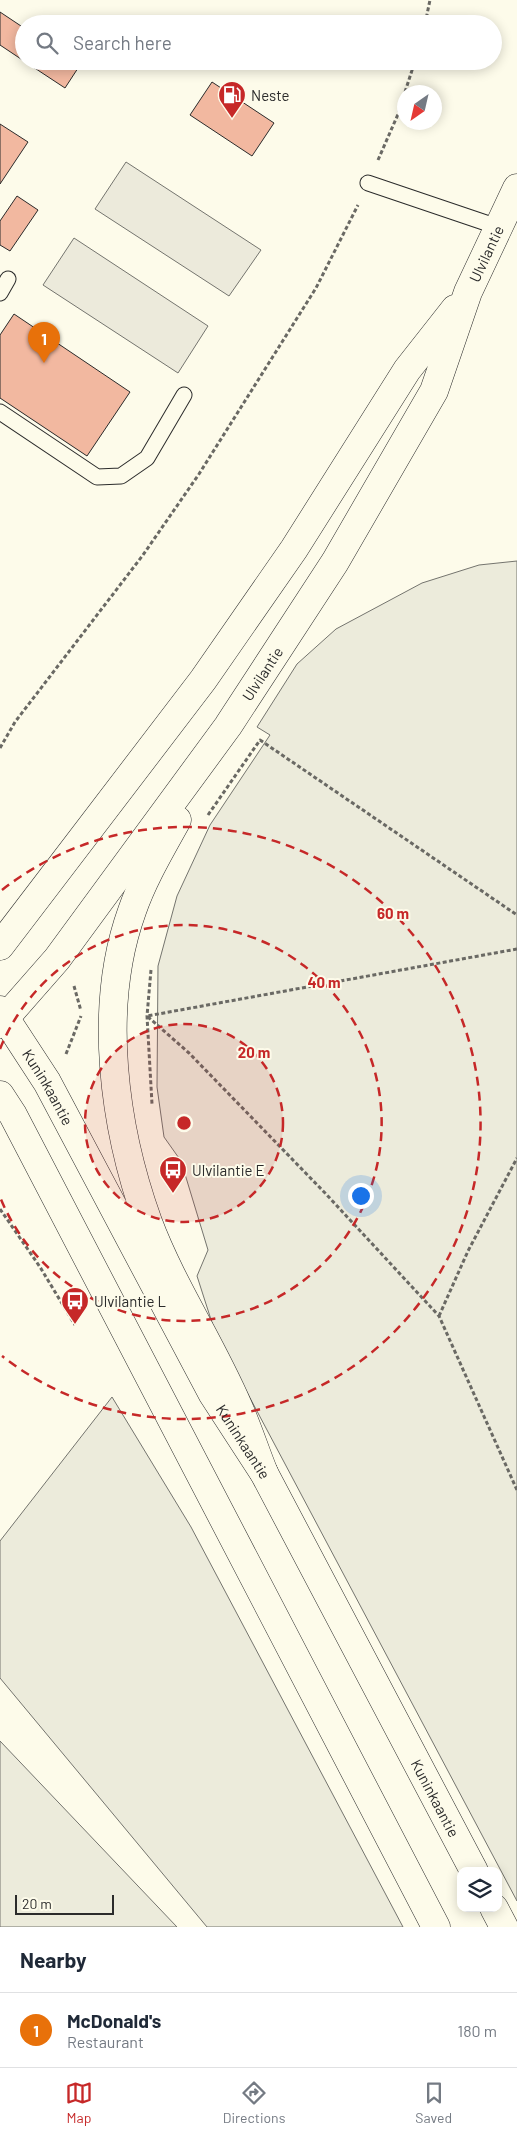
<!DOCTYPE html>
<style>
body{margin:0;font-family:Barlow,sans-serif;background:#f6f6f7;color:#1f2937}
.controls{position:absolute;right:15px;bottom:15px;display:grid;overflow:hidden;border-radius:10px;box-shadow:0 2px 12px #0003}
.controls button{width:45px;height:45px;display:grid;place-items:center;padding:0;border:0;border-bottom:1px solid #e0e1e3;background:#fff;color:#1f2937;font:25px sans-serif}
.compass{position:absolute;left:397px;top:85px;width:45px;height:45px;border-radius:50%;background:#fff;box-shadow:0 2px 12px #0003;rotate:214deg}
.scale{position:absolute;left:15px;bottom:12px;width:99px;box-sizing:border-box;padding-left:5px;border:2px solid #2b2b2b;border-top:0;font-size:14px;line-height:18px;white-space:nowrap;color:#2b2b2b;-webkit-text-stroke:4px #fdfbea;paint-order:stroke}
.you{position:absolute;left:360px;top:1195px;width:18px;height:18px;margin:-12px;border:4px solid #fff;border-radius:50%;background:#1a73e8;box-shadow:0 0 0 8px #1a73e833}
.badge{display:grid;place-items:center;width:32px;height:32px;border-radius:50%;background:#c62828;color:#fff;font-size:16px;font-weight:700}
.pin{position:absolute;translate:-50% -41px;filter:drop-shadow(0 1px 2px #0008)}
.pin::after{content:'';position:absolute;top:26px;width:18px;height:15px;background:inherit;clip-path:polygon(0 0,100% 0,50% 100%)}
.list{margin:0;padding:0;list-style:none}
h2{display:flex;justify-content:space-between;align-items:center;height:65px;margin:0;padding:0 20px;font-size:21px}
h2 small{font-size:16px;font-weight:400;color:#747a83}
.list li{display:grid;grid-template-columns:32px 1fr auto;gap:15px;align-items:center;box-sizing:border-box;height:75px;padding:0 20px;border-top:1px solid #e0e1e3}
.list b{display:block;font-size:19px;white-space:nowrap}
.list p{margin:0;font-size:16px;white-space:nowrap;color:#747a83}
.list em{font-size:16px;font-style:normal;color:#747a83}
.icon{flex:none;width:28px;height:28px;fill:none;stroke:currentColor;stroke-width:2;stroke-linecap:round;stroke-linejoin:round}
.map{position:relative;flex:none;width:517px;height:1927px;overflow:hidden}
.search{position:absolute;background:#fff;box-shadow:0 2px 12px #0003;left:15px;right:15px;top:15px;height:55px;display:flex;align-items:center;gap:12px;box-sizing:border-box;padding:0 18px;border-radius:28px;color:#747a83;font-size:19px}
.sheet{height:140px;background:#fff}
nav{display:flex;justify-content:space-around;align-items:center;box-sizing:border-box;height:70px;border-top:1px solid #e0e1e3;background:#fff;font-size:14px;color:#747a83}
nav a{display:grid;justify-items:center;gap:2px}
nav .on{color:#c62828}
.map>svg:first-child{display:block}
.green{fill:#ecebdb;stroke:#74746e}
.parking{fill:#eceadb;stroke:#74746e}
.building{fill:#f2b8a0;stroke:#2b2b2b}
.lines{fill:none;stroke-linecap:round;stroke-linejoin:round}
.service-casing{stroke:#2b2b2b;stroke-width:17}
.secondary-casing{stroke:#2b2b2b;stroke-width:29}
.primary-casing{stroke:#2b2b2b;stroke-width:29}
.path{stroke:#6a6964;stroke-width:3;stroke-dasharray:4 2.5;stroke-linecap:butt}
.service{stroke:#fdfbea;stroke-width:15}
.secondary{stroke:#fdfbea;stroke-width:28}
.primary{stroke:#fdfbea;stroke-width:28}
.ring{fill:none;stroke:#c62828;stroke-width:2.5;stroke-dasharray:9 6}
.labels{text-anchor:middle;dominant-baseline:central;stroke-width:4;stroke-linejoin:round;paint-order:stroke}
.poi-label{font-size:15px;fill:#2b2b2b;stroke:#fdfbea;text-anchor:start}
.street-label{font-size:15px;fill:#2b2b2b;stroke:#fdfbea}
.centre{fill:#c62828;stroke:#fdfbea;stroke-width:2.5}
.ring-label{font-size:15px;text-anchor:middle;font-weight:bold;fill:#c62828;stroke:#fdfbea;stroke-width:4;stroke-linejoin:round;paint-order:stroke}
</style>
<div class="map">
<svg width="517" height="1927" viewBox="0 0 517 1927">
<rect width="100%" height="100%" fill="#fdfbea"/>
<path class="green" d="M517 561V1901L215 1332 197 1276 208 1250 181 1161 164 1137 157 1087 158 966 177 896 210 825 270 735 257 727 297 664 336 629 422 583 479 565Z
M112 1397 191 1527 403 1927H207L0 1678V1541Z
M0 1741 177 1927H0Z"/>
<path class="parking" d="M126 162 261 250 229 296 95 209Z
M74 238 208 326 178 373 43 285Z"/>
<path class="building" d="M0 12 24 28V61L0 45Z
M24 61H74L80 65 65 88Z
M212 82 274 123 252 156 190 115Z
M0 124 28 142 0 184Z
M17 196 38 210 10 251 0 245V221Z
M14 314 130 392 87 456 0 398V335Z"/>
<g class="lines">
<defs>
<path id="service" d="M368 183 498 227
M0 293 8 279
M0 412 97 477 121 476 147 458 184 395"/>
<g id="secondary">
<path id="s1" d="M0 1010 47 1082 212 1393 264 1473 474 1871"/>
<path d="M0 1095 13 1115 436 1927"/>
<path d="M494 1908 504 1927"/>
</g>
<g id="primary">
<path d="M177 820C161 849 143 879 132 911 97 1008 114 1128 148 1222 172 1286 211 1343 238 1406 248 1428 255 1451 264 1473"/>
<path d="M0 946 203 680 294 549 407 370 455 309"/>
<path id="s2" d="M0 1024 57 959 228 726 335 562 434 391 468 292 517 188"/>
</g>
</defs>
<use href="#service" class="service-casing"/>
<use href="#secondary" class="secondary-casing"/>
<use href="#primary" class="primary-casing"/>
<path class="path" d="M425 24 430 0
M405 92 415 61
M378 160 399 112 404 95
M0 748 15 722 143 555 199 474 316 288 358 205
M208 815 260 740 517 915
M517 949 147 1016 189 1053 326 1194 439 1316 517 1490
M151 970 147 1016 152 1104
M74 986 81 1011
M66 1054 81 1016
M0 1209 40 1267 75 1325
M439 1316 468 1251 517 1158"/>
<use href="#service" class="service"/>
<use href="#secondary" class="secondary"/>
<use href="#primary" class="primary"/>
</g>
<circle cx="184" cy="1123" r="99" fill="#c62828" fill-opacity=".12"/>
<g class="ring">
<circle cx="184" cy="1123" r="99"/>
<path d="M0 1049A198 198 0 1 1 0 1197"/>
<path d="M2 890A296 296 0 1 1 2 1356"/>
</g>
<defs>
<symbol id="fuel-pin" viewBox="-11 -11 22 30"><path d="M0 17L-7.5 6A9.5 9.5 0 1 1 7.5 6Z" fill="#c62828" stroke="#fdfbea"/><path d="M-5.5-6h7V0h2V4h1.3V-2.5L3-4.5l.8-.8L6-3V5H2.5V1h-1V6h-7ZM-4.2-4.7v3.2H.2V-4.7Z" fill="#fff"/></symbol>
<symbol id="bus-pin" viewBox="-11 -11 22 30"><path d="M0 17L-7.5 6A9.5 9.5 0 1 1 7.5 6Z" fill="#c62828" stroke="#fdfbea"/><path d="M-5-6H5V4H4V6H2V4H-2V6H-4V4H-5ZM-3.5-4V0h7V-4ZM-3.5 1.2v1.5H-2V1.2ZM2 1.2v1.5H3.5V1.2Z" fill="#fff"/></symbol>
</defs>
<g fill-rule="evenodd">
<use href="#fuel-pin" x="216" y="79" width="32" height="43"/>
<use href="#bus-pin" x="157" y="1154" width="32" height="43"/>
<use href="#bus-pin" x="59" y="1285" width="32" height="43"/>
</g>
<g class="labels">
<g class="poi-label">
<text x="251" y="95">Neste</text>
<text x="192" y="1170">Ulvilantie E</text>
<text x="94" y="1301">Ulvilantie L</text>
</g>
<g class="street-label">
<text stroke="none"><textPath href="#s2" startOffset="916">Ulvilantie</textPath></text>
<text stroke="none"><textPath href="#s2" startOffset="438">Ulvilantie</textPath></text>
<text stroke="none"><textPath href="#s1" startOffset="91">Kuninkaantie</textPath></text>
<text stroke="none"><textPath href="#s1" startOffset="496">Kuninkaantie</textPath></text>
<text stroke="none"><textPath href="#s1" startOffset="901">Kuninkaantie</textPath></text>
</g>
</g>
<circle cx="184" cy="1123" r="8" class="centre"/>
<g class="ring-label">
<text x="393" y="919">60 m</text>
<text x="324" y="988">40 m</text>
<text x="254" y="1058">20 m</text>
</g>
</svg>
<div class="controls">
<button><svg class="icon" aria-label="layers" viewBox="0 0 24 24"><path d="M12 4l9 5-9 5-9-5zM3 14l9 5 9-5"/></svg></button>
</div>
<svg class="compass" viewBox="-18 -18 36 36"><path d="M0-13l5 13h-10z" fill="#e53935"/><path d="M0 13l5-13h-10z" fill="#747a83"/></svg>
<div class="scale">20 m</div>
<div class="you"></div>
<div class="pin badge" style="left:44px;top:363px;background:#e8710a">1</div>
<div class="search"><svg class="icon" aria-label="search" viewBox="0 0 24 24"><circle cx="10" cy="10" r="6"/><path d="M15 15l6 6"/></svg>Search here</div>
</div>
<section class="sheet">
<h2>Nearby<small></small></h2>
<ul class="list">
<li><span class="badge" style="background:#e8710a">1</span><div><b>McDonald's</b><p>Restaurant</p></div><em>180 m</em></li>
</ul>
</section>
<nav>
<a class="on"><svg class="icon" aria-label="map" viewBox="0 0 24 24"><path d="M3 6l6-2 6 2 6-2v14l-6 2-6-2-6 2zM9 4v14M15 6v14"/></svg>Map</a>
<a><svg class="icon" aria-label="directions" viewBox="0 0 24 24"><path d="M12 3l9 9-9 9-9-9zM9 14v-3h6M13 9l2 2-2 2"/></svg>Directions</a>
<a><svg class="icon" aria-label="saved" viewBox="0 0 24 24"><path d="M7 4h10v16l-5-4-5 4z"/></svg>Saved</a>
</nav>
